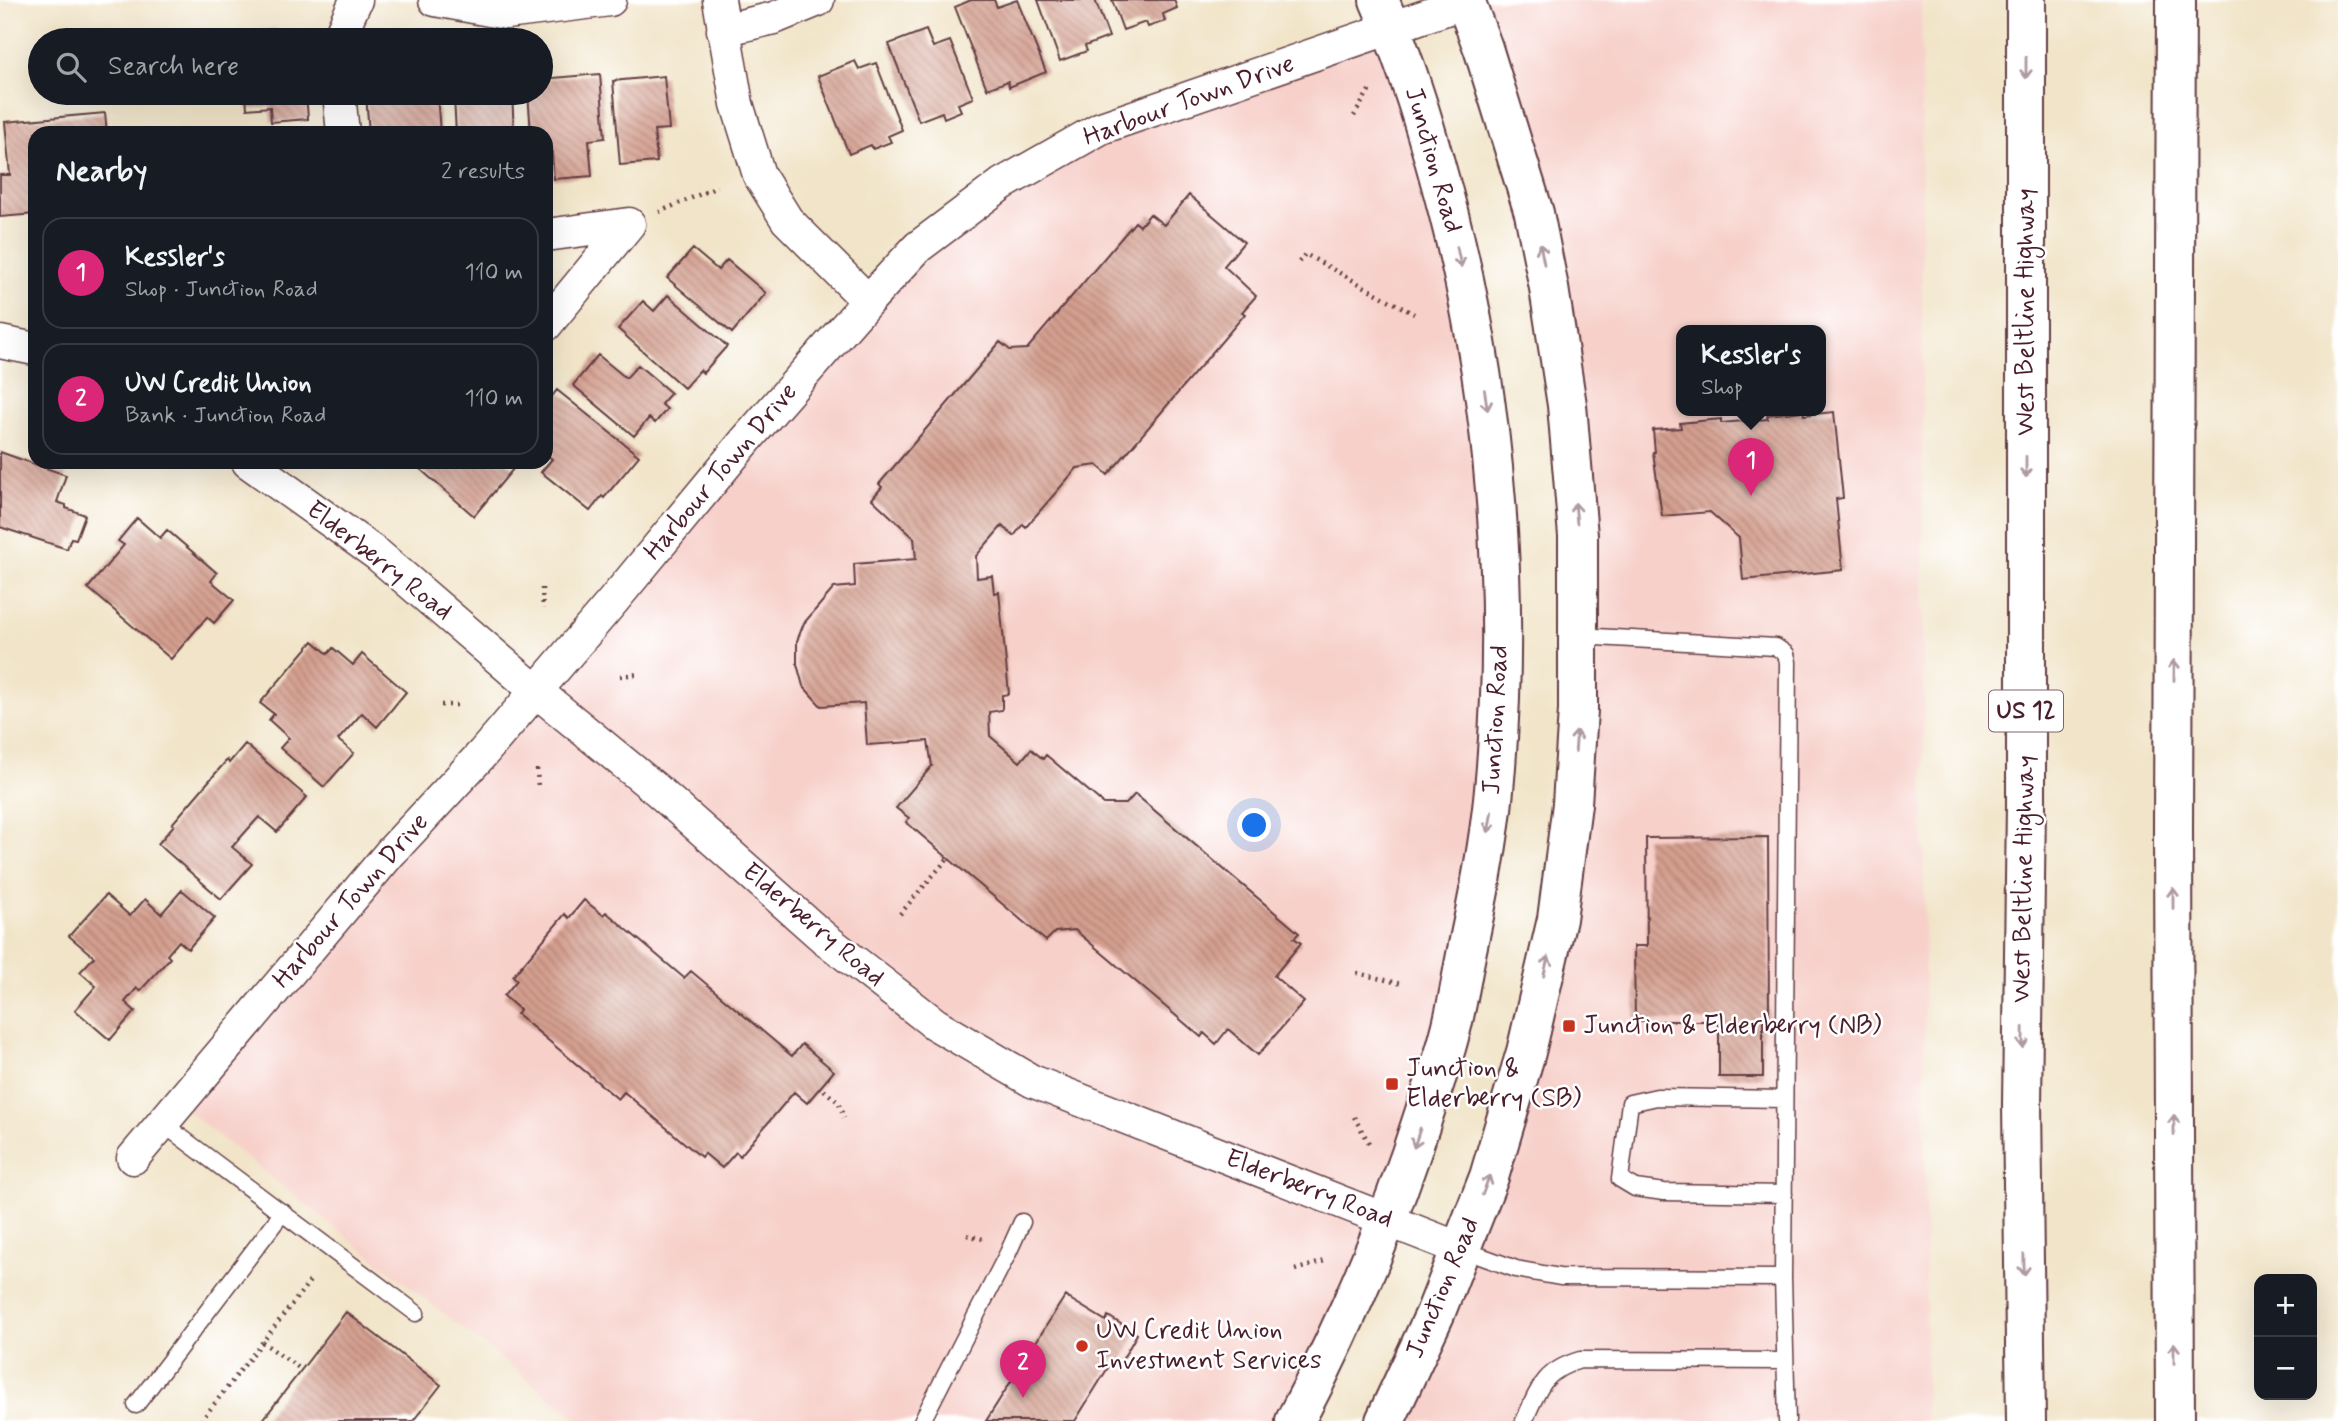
<!DOCTYPE html>
<meta charset="utf-8">
<style>
body{margin:0;font-family:Mynerve,sans-serif;background:#242831;color:#f1f3f6}
.controls{position:absolute;right:21px;bottom:21px;display:grid;overflow:hidden;border-radius:14px;box-shadow:0 7px 28px #0002}
.controls button{width:63px;height:63px;display:grid;place-items:center;padding:0;border:0;border-bottom:2px solid #363941;background:#171b24;color:#f1f3f6;font:35px sans-serif}
.you{position:absolute;left:1255px;top:826px;width:24px;height:24px;margin:-18px;border:5px solid #fff;border-radius:50%;background:#1a73e8;box-shadow:0 0 0 10px #1a73e833}
.badge{display:grid;place-items:center;width:46px;height:46px;border-radius:50%;background:#db2777;color:#fff;font-size:23px;font-weight:700}
.pin{position:absolute;translate:-50% -58px;filter:drop-shadow(0 2px 4px #0008)}
.pin::after{content:'';position:absolute;top:37px;width:24px;height:21px;background:inherit;clip-path:polygon(0 0,100% 0,50% 100%)}
.popup{position:absolute;left:1676px;top:325px;width:150px;height:91px;box-sizing:border-box;display:grid;place-content:center;border-radius:14px;background:#171b24;filter:drop-shadow(0 2px 5px #0005);font-size:23px;white-space:nowrap;color:#9ea1a6}
.popup b{font-size:26px;color:#f1f3f6}
.popup::after{content:'';position:absolute;left:50%;top:100%;margin-left:-14px;border:14px solid transparent;border-top-color:#171b24}
.list{margin:0;padding:0;list-style:none}
h2{display:flex;justify-content:space-between;align-items:center;height:91px;margin:0;padding:0 28px;font-size:30px}
h2 small{font-size:23px;font-weight:400;color:#9ea1a6}
.list li{display:grid;grid-template-columns:46px 1fr auto;gap:21px;align-items:center;box-sizing:border-box;height:112px;margin:0 14px 14px;padding:0 14px;border:2px solid #363941;border-radius:21px}
.list b{display:block;font-size:26px;white-space:nowrap}
.list p{margin:0;font-size:23px;white-space:nowrap;color:#9ea1a6}
.list em{font-size:23px;font-style:normal;color:#9ea1a6}
.icon{flex:none;width:38px;height:38px;fill:none;stroke:currentColor;stroke-width:2;stroke-linecap:round;stroke-linejoin:round}
.map{position:relative;flex:none;width:2338px;height:1421px;overflow:hidden}
.search{position:absolute;background:#171b24;box-shadow:0 7px 28px #0002;left:28px;top:28px;width:525px;height:77px;display:flex;align-items:center;gap:18px;box-sizing:border-box;padding:0 24px;border-radius:38px;color:#9ea1a6;font-size:26px}
.panel{position:absolute;background:#171b24;box-shadow:0 7px 28px #0002;left:28px;top:126px;width:525px;height:343px;border-radius:21px}
.map>svg:first-child{display:block}
.built{fill:#f7d0ca;fill-rule:evenodd}
.building{fill:url(#building-back-hatch)}
.lines{fill:none;stroke-linecap:round;stroke-linejoin:round}
.lane-casing{stroke:#633d43;stroke-width:19}
.street-casing{stroke:#633d43;stroke-width:35}
.secondary-casing{stroke:#633d43;stroke-width:42}
.highway-casing{stroke:#633d43;stroke-width:42}
.path{stroke:#633d43;stroke-width:4.5;stroke-dasharray:2 5;stroke-linecap:butt}
.lane{stroke:#fff;stroke-width:16}
.street{stroke:#fff;stroke-width:32}
.secondary{stroke:#fff;stroke-width:38}
.highway{stroke:#fff;stroke-width:38}
.oneway{stroke:#ae9aa0}
.poi-dot{fill:#c8321e;stroke:#fff;stroke-width:2.5}
.labels{text-anchor:middle;dominant-baseline:central;stroke-width:5;stroke-linejoin:round;paint-order:stroke}
.shield{fill:#fff;stroke:#80626b;stroke-width:2}
.shield-label{font-size:24px;font-weight:bold;fill:#4a1f2b}
.street-label{font-size:26px;fill:#4a1f2b;stroke:#fff}
.poi-label{font-size:26px;fill:#4a1f2b;stroke:#fff;text-anchor:start}
</style>
<div class="map">
<svg width="2338" height="1421" viewBox="0 0 2338 1421">
<defs>
<pattern id="building-back-hatch" width="6" height="6" patternUnits="userSpaceOnUse" patternTransform="scale(1.75)"><rect width="6" height="6" fill="#d49f8f"/><path d="M-1 5l2 2M0 0l6 6M5-1l2 2" fill="none" stroke="#ae8175"/></pattern>
</defs>
<rect width="100%" height="100%" fill="#fff"/>
<filter id="ink" filterUnits="userSpaceOnUse"><feTurbulence type="fractalNoise" baseFrequency=".0143" numOctaves="2"/><feDisplacementMap in="SourceGraphic" scale="14" xChannelSelector="R" yChannelSelector="G"/><feConvolveMatrix kernelMatrix="1 2 1 2 8 2 1 2 1" color-interpolation-filters="sRGB"/></filter>
<filter id="wash" filterUnits="userSpaceOnUse"><feTurbulence type="fractalNoise" baseFrequency=".00686" numOctaves="4" result="noise"/><feDisplacementMap in="SourceGraphic" scale="28" xChannelSelector="R" yChannelSelector="G"/><feGaussianBlur stdDeviation="1.57" result="paint"/><feColorMatrix in="noise" values="0 0 0 0 0 0 0 0 0 0 0 0 0 0 0 0 0 1.4 0 .05"/><feComposite in="paint" operator="in"/></filter>
<g filter="url(#wash)">
<rect width="100%" height="100%" fill="#f1e4c8"/>
<path class="built" d="M1465 0H1921L1926 1421H1385L1436 1314 1557 918 1567 405ZM1681 330H1821V410H1681Z
M1391 28 1429 136 1501 652 1449 1037 1295 1421H580L178 1104 747 439 1002 184Z"/>
<g id="blocks">
<path class="building" d="M971 0H994L997 7 1017 0 1046 72 1009 87 1008 81 987 89 955 7Z
M1038 0H1095L1109 37 1085 46 1087 51 1060 61Z
M1112 0H1174L1177 8 1163 14 1165 21 1148 27 1146 22 1123 30Z
M277 29 278 36 300 34 301 40H241L240 33Z
M926 30 933 47 950 41 973 98 958 104 961 111 944 118 942 112 919 121 889 44Z
M855 61 859 69 876 63 902 130 888 136 891 142 873 149 871 145 849 154 818 76Z
M600 74 605 138 589 140 592 176 554 179 551 142 546 143V133H531L528 93H541V79Z
M664 76 669 129 654 130 657 162 620 165 613 81Z
M246 93H306L308 119 271 122 270 107 247 109Z
M393 93H437L440 133H369L366 95Z
M476 93H512L514 133H456L454 98 477 96Z
M105 113 107 133H35V214L0 217V175H10L5 122Z
M1189 195 1244 242 1224 266 1256 296 1242 312 1245 314 1108 475 1097 465 1077 468 1026 527 1023 524 1014 536 1002 526 976 556 977 578 992 576 994 593 999 592 1009 694 1002 695V710L989 712 990 736 1020 762 1031 749 1043 759 1046 755 1104 804H1126L1135 794 1299 933 1294 938 1301 943 1274 976 1304 1002 1258 1055 1228 1029 1216 1044 1204 1033 1201 1037 1075 930 1055 932 1046 941 948 858 906 822 909 818 896 808 932 766 928 741 867 745 864 703 821 706 803 686 797 664V641L804 623 834 588 855 586 854 564 916 559 914 538 872 499 882 487 879 484 1000 342 1010 350 1027 349 1135 222 1140 226 1150 214 1164 225Z
M693 249 718 270 727 260 766 293 732 333 667 278Z
M668 295 727 346 703 373 700 370 684 388 618 329 643 301 654 311Z
M598 355 626 378 638 365 671 393 661 404 667 409 655 423 649 418 634 436 573 385Z
M557 390 639 456 604 498 602 496 590 511 541 472 552 459 546 454V404Z
M1803 411 1804 415 1834 412 1843 498 1836 499 1843 570 1743 580 1739 538 1710 512 1662 516 1653 452H1655L1653 430 1681 428 1680 423 1721 419V423L1768 419 1767 415Z
M0 452 66 475 57 502 66 505V508L85 515 76 539 71 538 67 549 0 527Z
M426 462H506L514 468 474 516 420 469Z
M137 518 160 538 167 530 217 573 211 581 234 600 214 623 207 617 171 659 88 588 124 545 118 541Z
M313 641 328 654 333 648 353 665 362 654 406 692 377 727 362 713 338 740 354 753 324 787 280 748 289 738 269 720 274 714 260 703Z
M245 744 307 797 277 832 259 817 232 847 252 864 221 899 158 844 174 825 172 824 227 760 229 763Z
M1768 837 1769 1020H1763V1077H1719V1021H1635L1634 946H1647L1646 838Z
M182 890 215 918 188 949 179 941 167 955 170 958 140 991 137 988 125 1002 135 1011 110 1040 75 1010 96 986 80 972 94 957 69 936 106 895 130 916 145 899 161 914Z
M584 900 603 915 606 912 684 978 691 971 792 1056 802 1044 834 1071 807 1103 794 1092 740 1156 736 1152 722 1168 704 1153 701 1157 624 1092 618 1099 517 1014 520 1010 504 996 517 980 513 976 565 914 569 918Z
M1065 1296 1106 1321 1108 1316 1137 1334 1121 1362 1114 1358 1075 1421H986Z
M346 1312 441 1385 413 1421H262Z"/>
</g>
</g>
<g filter="url(#ink)">
<use href="#blocks" fill-opacity="0" stroke="#633d43" stroke-width="2"/>
<g class="lines">
<defs>
<path id="lane" d="M1578 636 1776 647 1786 654 1788 662 1783 1278 1787 1421
M162 1123 416 1313
M1784 1194 1664 1192 1635 1188 1620 1179 1630 1103 1657 1097 1784 1099
M1461 1249 1516 1269 1560 1277 1783 1278
M136 1405 283 1212
M922 1421 1008 1253 1022 1222
M1524 1421C1539 1388 1543 1371 1580 1360L1785 1361"/>
<path id="street" d="M435 0 506 13 610 0
M719 0 737 104 759 175 787 220 868 301
M723 30 774 18 818 0
M338 40 356 0
M339 93 343 133
M546 235 629 224 546 325
M0 342 35 349
M248 462 378 555 536 691 657 790 824 938 935 1024 1032 1081 1461 1249
M133 1158 390 853 483 753 613 601 747 439 868 301 918 247 1002 184 1101 128 1466 2"/>
<path id="secondary" d="M1295 1421C1348 1320 1392 1216 1426 1108 1434 1084 1443 1061 1449 1037 1457 1009 1461 979 1467 950 1478 898 1489 844 1494 790 1512 596 1496 399 1448 211 1429 139 1409 68 1379 0
M1385 1421 1435 1314 1489 1177 1526 1052 1557 919 1572 804 1578 710V536L1567 405 1549 288 1534 213 1483 48 1465 0"/>
<path id="highway" d="M2026 1421 2022 1104 2026 805V0
M2175 1421 2173 830 2176 0"/>
</defs>
<use href="#lane" class="lane-casing"/>
<use href="#street" class="street-casing"/>
<use href="#secondary" class="secondary-casing"/>
<use href="#highway" class="highway-casing"/>
<path class="path" d="M1354 116 1371 87
M659 212 717 187
M1299 262 1305 254 1414 314
M542 588 543 609
M620 676 640 674
M441 705H462
M537 769 538 788
M900 914 948 858
M1357 973 1402 984
M824 1090 839 1103 844 1118
M1354 1117 1369 1143
M967 1235 987 1240
M1295 1270 1325 1261
M262 1342 302 1370
M201 1421 310 1281"/>
<use href="#lane" class="lane"/>
<use href="#street" class="street"/>
<use href="#secondary" class="secondary"/>
<use href="#highway" class="highway"/>
</g>
<defs><path id="oneway-shaft" d="M-6 0H5M1.5-3L5.5 0L1.5 3" fill="none" stroke-width="1.6" stroke-linecap="round" stroke-linejoin="round" transform="scale(1.75)"/></defs>
<g class="oneway">
<use href="#oneway-shaft" transform="translate(2026 68) rotate(90)"/>
<use href="#oneway-shaft" transform="translate(1542 254) rotate(-101)"/>
<use href="#oneway-shaft" transform="translate(1459 257) rotate(78)"/>
<use href="#oneway-shaft" transform="translate(1486 400) rotate(81)"/>
<use href="#oneway-shaft" transform="translate(2026 467) rotate(90)"/>
<use href="#oneway-shaft" transform="translate(1576 513) rotate(-95)"/>
<use href="#oneway-shaft" transform="translate(2174 670) rotate(-90)"/>
<use href="#oneway-shaft" transform="translate(1576 741) rotate(-86)"/>
<use href="#oneway-shaft" transform="translate(1490 822) rotate(99)"/>
<use href="#oneway-shaft" transform="translate(2173 898) rotate(-90)"/>
<use href="#oneway-shaft" transform="translate(1546 966) rotate(-77)"/>
<use href="#oneway-shaft" transform="translate(2023 1038) rotate(91)"/>
<use href="#oneway-shaft" transform="translate(2174 1125) rotate(-90)"/>
<use href="#oneway-shaft" transform="translate(1417 1138) rotate(108)"/>
<use href="#oneway-shaft" transform="translate(1486 1185) rotate(-70)"/>
<use href="#oneway-shaft" transform="translate(2024 1265) rotate(89)"/>
<use href="#oneway-shaft" transform="translate(2174 1353) rotate(-90)"/>
</g>
</g>
<g class="poi-dot">
<rect x="1562" y="1019" width="14" height="14" rx="3.5"/>
<rect x="1385" y="1077" width="14" height="14" rx="3.5"/>
<circle cx="1082" cy="1346" r="7"/>
</g>
<g class="labels">
<rect class="shield" x="1989" y="690.5" width="74" height="41" rx="5"/>
<g class="shield-label">
<text x="2026" y="711">US 12</text>
</g>
<g class="street-label">
<text transform="translate(1189 101) rotate(-20)">Harbour Town Drive</text>
<text transform="translate(1433 160) rotate(74)">Junction Road</text>
<text transform="translate(2026 312) rotate(-90)">West Beltline Highway</text>
<text transform="translate(721 472) rotate(-50)">Harbour Town Drive</text>
<text transform="translate(379 561) rotate(38)">Elderberry Road</text>
<text transform="translate(1496 720) rotate(-87)">Junction Road</text>
<text transform="translate(2024 879) rotate(-89)">West Beltline Highway</text>
<text transform="translate(351 901) rotate(-49)">Harbour Town Drive</text>
<text transform="translate(813 925) rotate(40)">Elderberry Road</text>
<text transform="translate(1309 1189) rotate(21)">Elderberry Road</text>
<text transform="translate(1443 1288) rotate(-67)">Junction Road</text>
</g>
<g class="poi-label">
<text x="1583" y="1026">Junction &amp; Elderberry (NB)</text>
<text x="1406" y="1069">Junction &amp;<tspan x="1406" dy="30">Elderberry (SB)</tspan></text>
<text x="1096" y="1331">UW Credit Union<tspan x="1096" dy="30">Investment Services</tspan></text>
</g>
</g>
</svg>
<div class="controls">
<button>+</button>
<button>−</button>
</div>
<div class="you"></div>
<div class="pin badge" style="left:1751px;top:496px">1</div>
<div class="popup"><b>Kessler's</b>Shop</div>
<div class="pin badge" style="left:1023px;top:1398px">2</div>
<div class="search"><svg class="icon" aria-label="search" viewBox="0 0 24 24"><circle cx="10" cy="10" r="6"/><path d="M15 15l6 6"/></svg>Search here</div>
<section class="panel">
<h2>Nearby<small>2 results</small></h2>
<ul class="list">
<li><span class="badge">1</span><div><b>Kessler's</b><p>Shop · Junction Road</p></div><em>110 m</em></li>
<li><span class="badge">2</span><div><b>UW Credit Union</b><p>Bank · Junction Road</p></div><em>110 m</em></li>
</ul>
</section>
</div>
